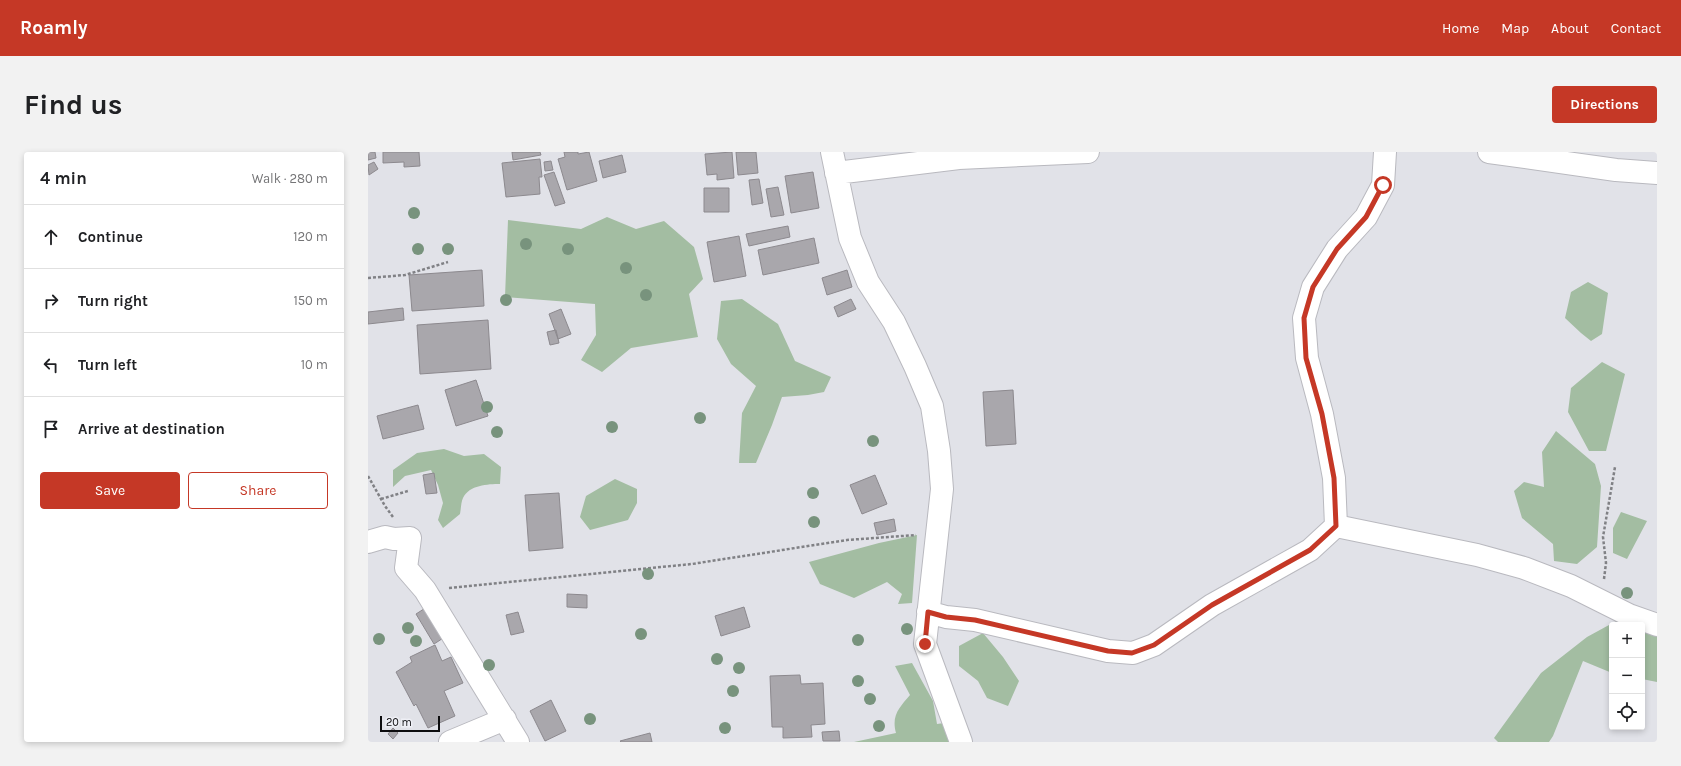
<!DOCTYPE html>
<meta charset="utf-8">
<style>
body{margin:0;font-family:Karla,sans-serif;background:#f2f2f2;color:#202124}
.controls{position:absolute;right:12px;bottom:12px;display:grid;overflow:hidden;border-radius:4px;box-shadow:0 2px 6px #0003}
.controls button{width:36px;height:36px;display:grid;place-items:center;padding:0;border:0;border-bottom:1px solid #e0e0e0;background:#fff;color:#202124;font:20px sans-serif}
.scale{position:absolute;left:12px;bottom:10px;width:60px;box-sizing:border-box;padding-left:4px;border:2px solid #0d0d0f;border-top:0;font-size:11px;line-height:14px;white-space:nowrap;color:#0d0d0f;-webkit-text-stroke:3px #eeeff5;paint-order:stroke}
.stop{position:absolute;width:12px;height:12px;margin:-9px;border:3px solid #c53826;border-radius:50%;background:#fff}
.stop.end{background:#c53826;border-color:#fff;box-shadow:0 1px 4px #0008}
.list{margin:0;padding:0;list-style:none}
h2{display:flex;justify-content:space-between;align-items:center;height:52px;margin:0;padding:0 16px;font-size:17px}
h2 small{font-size:13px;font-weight:400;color:#757577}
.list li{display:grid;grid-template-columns:26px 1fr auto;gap:12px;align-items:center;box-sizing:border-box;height:64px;padding:0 16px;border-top:1px solid #e0e0e0}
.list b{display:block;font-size:15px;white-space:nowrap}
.list em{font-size:13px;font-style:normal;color:#757577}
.actions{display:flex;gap:8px;padding:12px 16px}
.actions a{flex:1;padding:9px 0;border:1px solid #c53826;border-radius:4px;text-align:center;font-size:14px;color:#c53826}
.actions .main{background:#c53826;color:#fff}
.icon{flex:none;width:22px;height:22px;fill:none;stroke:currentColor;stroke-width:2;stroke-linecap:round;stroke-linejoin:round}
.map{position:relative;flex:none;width:1289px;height:590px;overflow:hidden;border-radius:4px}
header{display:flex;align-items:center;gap:24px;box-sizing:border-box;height:56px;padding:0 20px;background:#c53826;color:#fff}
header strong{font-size:19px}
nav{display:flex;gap:22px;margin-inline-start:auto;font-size:14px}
.intro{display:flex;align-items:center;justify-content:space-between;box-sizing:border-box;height:96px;padding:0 24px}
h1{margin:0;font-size:28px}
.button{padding:10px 18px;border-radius:4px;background:#c53826;color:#fff;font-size:14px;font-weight:700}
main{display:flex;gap:24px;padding:0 24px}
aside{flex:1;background:#fff;border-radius:4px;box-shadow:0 2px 6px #0003}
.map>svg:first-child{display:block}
.green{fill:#a3bda2}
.building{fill:#a9a7ac;stroke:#8c898e}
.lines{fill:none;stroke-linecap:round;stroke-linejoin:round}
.minor-casing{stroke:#b9b9bf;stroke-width:24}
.path{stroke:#808185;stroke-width:2.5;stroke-dasharray:3 2;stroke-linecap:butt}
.minor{stroke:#fff;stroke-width:22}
.tree{fill:#78937d}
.route{stroke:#c53826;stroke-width:5}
</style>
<header>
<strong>Roamly</strong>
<nav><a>Home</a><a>Map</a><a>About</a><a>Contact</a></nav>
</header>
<div class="intro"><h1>Find us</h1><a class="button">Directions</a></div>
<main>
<aside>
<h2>4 min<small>Walk · 280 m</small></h2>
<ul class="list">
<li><svg class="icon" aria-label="ahead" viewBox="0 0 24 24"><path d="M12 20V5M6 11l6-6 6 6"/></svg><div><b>Continue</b></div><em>120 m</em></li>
<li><svg class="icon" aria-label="right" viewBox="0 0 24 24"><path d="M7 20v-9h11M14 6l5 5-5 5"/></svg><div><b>Turn right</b></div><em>150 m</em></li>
<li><svg class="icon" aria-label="left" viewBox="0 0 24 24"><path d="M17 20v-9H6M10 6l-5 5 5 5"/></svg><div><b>Turn left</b></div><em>10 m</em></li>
<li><svg class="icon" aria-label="arrive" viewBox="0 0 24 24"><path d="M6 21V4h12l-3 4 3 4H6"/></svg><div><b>Arrive at destination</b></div></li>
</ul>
<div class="actions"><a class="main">Save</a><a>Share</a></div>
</aside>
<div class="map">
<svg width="1289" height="590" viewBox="0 0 1289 590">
<rect width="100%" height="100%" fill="#e1e2e8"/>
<path class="green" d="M239 65 268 77 296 69 326 95 335 127 321 142 330 185 263 196 234 220 213 208 228 183 227 152 137 145 140 68 213 77Z
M1220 130 1240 141 1234 182 1223 189 1213 181 1197 166 1203 140Z
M374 147 410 172 427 209 463 225 456 240 440 243 414 245 404 273 388 311H371L374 261 388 234 363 212 349 187 353 149Z
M1234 210 1257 222 1238 299H1221L1200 260 1203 236Z
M1188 279 1227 312 1233 334 1229 395 1209 412 1186 409 1185 392 1154 366 1146 339 1156 330 1176 335 1174 300Z
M76 297 96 304 116 302 133 315 132 332C120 332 101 333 95 346 93 350 93 357 92 362L75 376 70 368 75 351 70 333 63 318 37 324 25 335V318L49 301Z
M247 327 269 337V351L260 368 222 378 212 365 218 344Z
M1253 360 1279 369 1259 407 1245 401V376Z
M549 383 544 451 530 452 534 442 519 430 486 446 452 432 441 410 511 391Z
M1252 467 1264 473H1244V521L1215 509 1185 584 1181 590H1130L1126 586 1173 521 1219 485Z
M1274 478 1289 484V530L1274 527Z
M615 481 635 505 651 529 640 554 619 546 610 529 591 514V494Z
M544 511 565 549 569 572 576 571 581 590H486L528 581C523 563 532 555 542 543L527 514Z"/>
<path class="building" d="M0 0H7L8 6 0 8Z
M15 0H51L52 14 36 15V10L15 11Z
M144 0H172L173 3 145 8Z
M196 0H210V2L221 0 229 29 199 38 190 7 197 5Z
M364 0 366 26 349 28V22L339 23 337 2Z
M368 0H388L390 21 370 23Z
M254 3 258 20 235 26 231 9Z
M172 7 174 25H171L172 42 138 45 134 11Z
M183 9 185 18 177 19 176 10Z
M6 10 10 17 1 23 0 13Z
M186 20 197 51 187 54 176 23Z
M445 20 451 56 423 61 417 24Z
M391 27 395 51 384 53 381 28Z
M410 35 416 63 403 65 398 37Z
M336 36H361V60H336Z
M420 74 422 85 381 94 378 82Z
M371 84 378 124 346 130 339 90Z
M446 86 451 111 395 123 390 98Z
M114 118 116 154 44 159 41 123Z
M479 118 484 135 459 143 454 126Z
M483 147 488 157 470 165 466 155Z
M35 156 36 168 0 172V160Z
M193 157 203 182 190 187 181 162Z
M120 168 123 217 52 222 49 173Z
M188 178 191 191 182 193 179 180Z
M108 228 120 264 88 274 77 238Z
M645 238 648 292 618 294 615 240Z
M50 253 56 277 15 287 9 264Z
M66 321 69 341 58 342 55 323Z
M507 323 519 352 494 362 482 333Z
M191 341 195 396 161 399 157 343Z
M526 367 528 379 509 383 506 371Z
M199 442 219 443V456L199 455Z
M62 453 80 483 66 492 48 462Z
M376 455 382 475 353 484 347 464Z
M150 460 156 480 143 483 138 463Z
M67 493 74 509 83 505 95 531 76 539 87 564 60 576 48 552 46 554 28 520 44 510 42 505Z
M432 523 433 532 455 531 457 572 443 573 444 585 415 586V575H404L402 524Z
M183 548 198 579 177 589 162 559Z
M25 576 30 581 25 587 20 582Z
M471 579 472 589H455L454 580Z
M282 581 284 590H253L252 589Z"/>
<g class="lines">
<defs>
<path id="minor" d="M464 0 482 86 500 130 526 170 547 214 564 254 571 299 574 337 557 492 593 590
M1121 0 1248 18 1289 21
M468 21 591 6 720 0
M968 374 966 326 954 262 939 206 936 166 945 135 969 97 998 65 1015 33 1017 0
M0 390 17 385 26 387 42 386 38 416 57 438 150 590
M560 460 578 465 607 468 740 499 765 501 786 493 844 453 942 398 968 374 1109 403 1156 416 1203 434 1261 463 1289 473
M82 590 137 567"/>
</defs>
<use href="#minor" class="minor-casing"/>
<path class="path" d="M0 126 37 123 80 110
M0 324 17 354 25 365
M13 347 40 339
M1236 427 1238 411 1235 385 1247 315
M81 436 324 412 479 388 548 383"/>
<use href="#minor" class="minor"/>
</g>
<g class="tree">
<circle cx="46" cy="61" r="6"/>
<circle cx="158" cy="92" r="6"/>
<circle cx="50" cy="97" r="6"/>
<circle cx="80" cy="97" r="6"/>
<circle cx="200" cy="97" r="6"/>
<circle cx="258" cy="116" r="6"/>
<circle cx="278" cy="143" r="6"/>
<circle cx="138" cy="148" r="6"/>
<circle cx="119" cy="255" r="6"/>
<circle cx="332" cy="266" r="6"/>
<circle cx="244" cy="275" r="6"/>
<circle cx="129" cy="280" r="6"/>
<circle cx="505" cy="289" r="6"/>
<circle cx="445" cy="341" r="6"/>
<circle cx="446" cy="370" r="6"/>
<circle cx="280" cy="422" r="6"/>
<circle cx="1259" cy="441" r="6"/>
<circle cx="40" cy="476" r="6"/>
<circle cx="539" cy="477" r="6"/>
<circle cx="273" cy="482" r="6"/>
<circle cx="11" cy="487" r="6"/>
<circle cx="490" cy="488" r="6"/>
<circle cx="48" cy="489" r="6"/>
<circle cx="349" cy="507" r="6"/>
<circle cx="121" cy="513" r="6"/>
<circle cx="371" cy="516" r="6"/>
<circle cx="490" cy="529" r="6"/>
<circle cx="365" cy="539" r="6"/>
<circle cx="502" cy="547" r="6"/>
<circle cx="222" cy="567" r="6"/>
<circle cx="511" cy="574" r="6"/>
<circle cx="357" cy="576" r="6"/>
</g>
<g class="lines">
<path class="route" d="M557 492 560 460 578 465 607 468 740 499 764 501 786 493 844 453 942 398 968 374 966 326 954 262 938 206 936 166 945 135 969 97 998 65 1015 33"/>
</g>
</svg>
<div class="controls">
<button>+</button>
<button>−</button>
<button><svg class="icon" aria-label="locate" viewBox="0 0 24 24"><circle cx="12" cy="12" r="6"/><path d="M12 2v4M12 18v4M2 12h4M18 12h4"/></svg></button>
</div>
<div class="scale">20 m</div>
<div class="stop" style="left:1015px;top:33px"></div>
<div class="stop end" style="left:557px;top:492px"></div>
</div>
</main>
